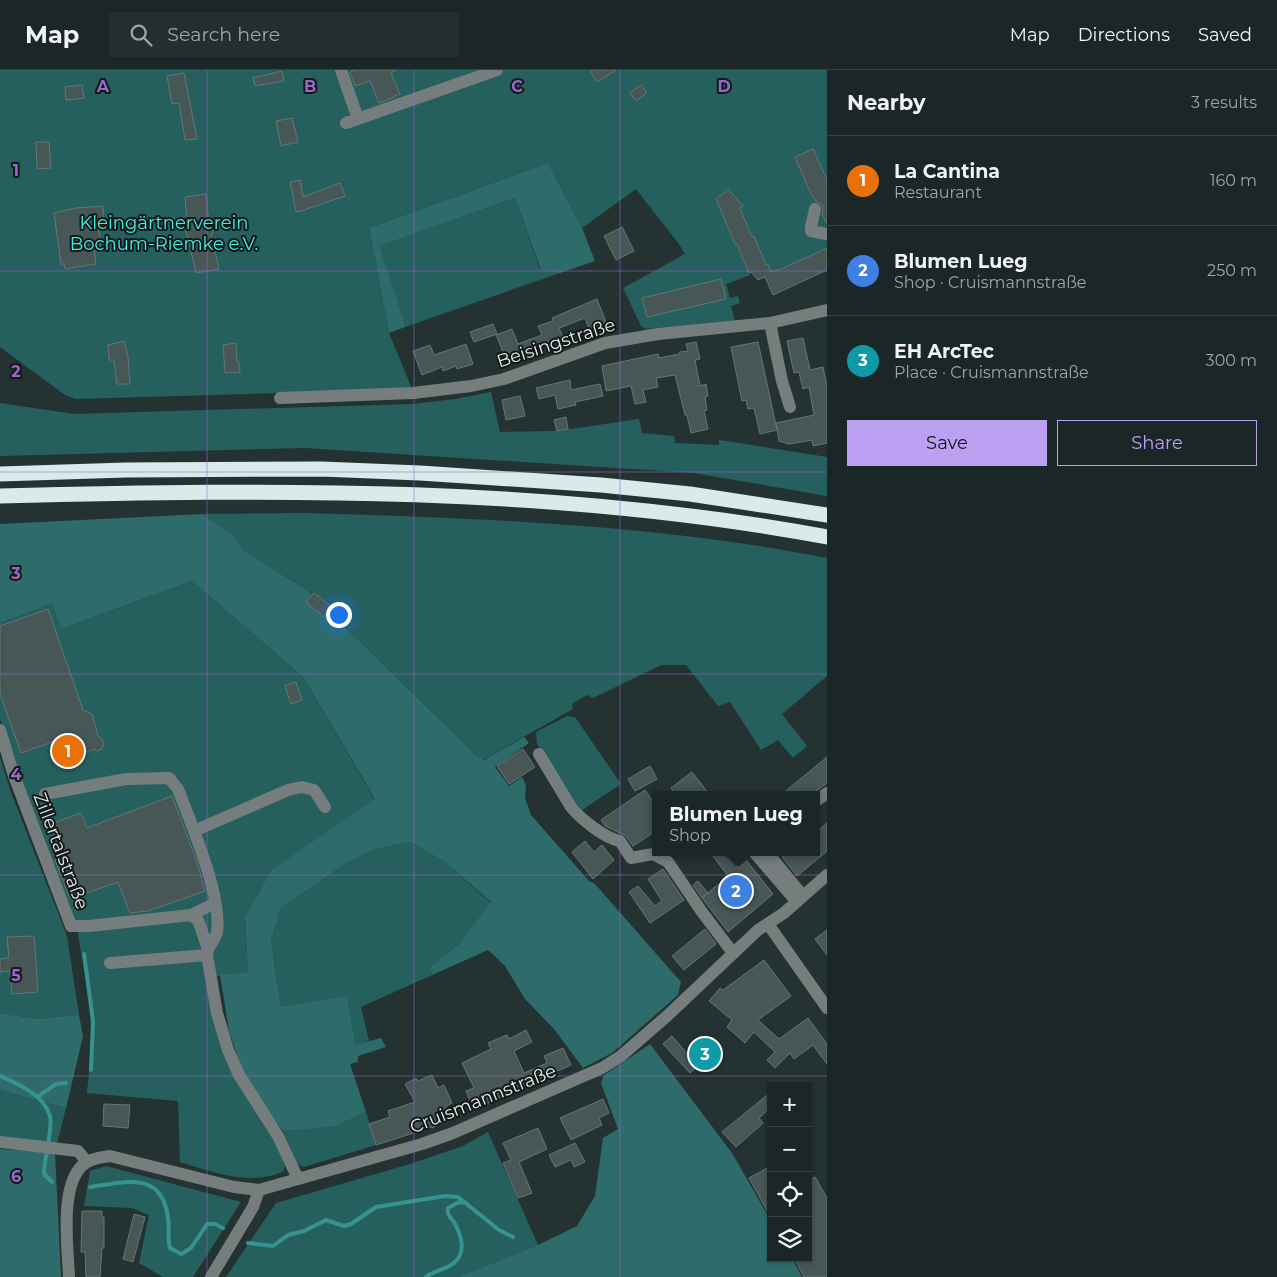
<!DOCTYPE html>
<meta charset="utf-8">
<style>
body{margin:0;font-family:Montserrat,sans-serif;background:#242e2e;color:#f1f3f6}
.controls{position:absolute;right:15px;bottom:15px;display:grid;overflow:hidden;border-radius:0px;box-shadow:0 1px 4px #0004}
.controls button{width:45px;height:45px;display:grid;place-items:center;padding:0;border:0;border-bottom:1px solid #394343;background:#1b2626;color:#f1f3f6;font:25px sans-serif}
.you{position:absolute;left:338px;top:544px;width:18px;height:18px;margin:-12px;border:4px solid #fff;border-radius:50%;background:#1a73e8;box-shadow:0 0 0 8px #1a73e833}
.badge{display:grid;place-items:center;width:32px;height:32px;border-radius:50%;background:#bca0f2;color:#fff;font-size:16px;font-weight:700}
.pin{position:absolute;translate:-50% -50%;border:2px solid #fff;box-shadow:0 1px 5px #0006}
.popup{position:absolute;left:652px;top:721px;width:168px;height:65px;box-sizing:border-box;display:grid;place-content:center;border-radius:0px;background:#1b2626;filter:drop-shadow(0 1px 4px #0005);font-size:16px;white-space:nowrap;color:#a0a5a7}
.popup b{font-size:19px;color:#f1f3f6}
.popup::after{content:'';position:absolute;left:50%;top:100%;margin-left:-10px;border:10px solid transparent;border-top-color:#1b2626}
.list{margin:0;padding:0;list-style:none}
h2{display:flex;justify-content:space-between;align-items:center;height:65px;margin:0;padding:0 20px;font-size:21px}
h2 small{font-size:16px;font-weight:400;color:#a0a5a7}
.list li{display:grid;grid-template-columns:32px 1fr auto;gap:15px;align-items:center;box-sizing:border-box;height:90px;padding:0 20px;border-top:1px solid #394343}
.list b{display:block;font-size:19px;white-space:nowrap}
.list p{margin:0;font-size:16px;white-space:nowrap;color:#a0a5a7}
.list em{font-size:16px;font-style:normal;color:#a0a5a7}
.actions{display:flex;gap:10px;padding:15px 20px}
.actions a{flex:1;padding:11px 0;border:1px solid #bca0f2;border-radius:0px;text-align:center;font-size:18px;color:#bca0f2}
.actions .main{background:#bca0f2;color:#111}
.icon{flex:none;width:28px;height:28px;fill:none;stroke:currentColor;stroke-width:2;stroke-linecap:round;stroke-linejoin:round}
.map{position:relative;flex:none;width:827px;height:1207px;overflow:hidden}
header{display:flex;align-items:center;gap:30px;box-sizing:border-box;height:70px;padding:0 25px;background:#1b2626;border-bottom:1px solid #394343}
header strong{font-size:24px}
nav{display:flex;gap:28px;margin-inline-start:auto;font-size:18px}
.search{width:350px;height:45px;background:#242e2e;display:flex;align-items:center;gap:12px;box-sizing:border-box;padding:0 18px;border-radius:0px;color:#a0a5a7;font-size:19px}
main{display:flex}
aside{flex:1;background:#1b2626}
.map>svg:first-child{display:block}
.green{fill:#25605e}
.forest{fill:#2d6c6a}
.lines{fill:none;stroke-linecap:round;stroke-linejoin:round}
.stream{stroke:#37938f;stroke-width:4}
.building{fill:#475756;stroke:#657675}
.minor{stroke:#767e7d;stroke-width:12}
.highway{stroke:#d8eae9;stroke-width:15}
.grid{fill:none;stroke:#9a66cc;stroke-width:1;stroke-opacity:0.55}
.labels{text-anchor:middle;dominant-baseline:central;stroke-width:4;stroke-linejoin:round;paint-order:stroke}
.park-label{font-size:18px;fill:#3defe9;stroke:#131919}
.street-label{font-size:18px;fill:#e3eceb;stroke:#131919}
.grid-label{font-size:16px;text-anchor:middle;font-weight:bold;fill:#9a66cc;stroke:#131919;stroke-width:4;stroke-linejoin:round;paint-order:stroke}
</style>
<header>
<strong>Map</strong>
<div class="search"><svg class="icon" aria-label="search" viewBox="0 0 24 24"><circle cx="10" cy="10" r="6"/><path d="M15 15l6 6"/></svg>Search here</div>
<nav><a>Map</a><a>Directions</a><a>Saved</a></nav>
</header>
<main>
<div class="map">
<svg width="827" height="1207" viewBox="0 0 827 1207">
<rect width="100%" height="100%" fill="#243332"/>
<path class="green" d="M0 0H827V179L819 181 802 190 801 188 802 191 770 205 754 166 735 174H737L750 205 726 214 730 228 738 226 740 233 731 236 735 251 646 259 641 256 623 218 685 184 679 174 636 119 582 158 548 93 369 158 389 263 412 319 75 329 65 325 0 277Z
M515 128 540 199 560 203 405 257 403 248 378 176Z
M491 322 500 362 557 361 639 349 642 363 674 366 675 373 719 375V370L827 387V426L694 403 305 378 0 386V333L74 344 412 334 455 329Z
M303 443C478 448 655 454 827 488V606L782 644 807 676 793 688 778 670 761 680 730 632 718 636 686 595H661L593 628 587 625 573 633 572 636 573 639 483 690 477 686 307 520 243 480 235 467 203 444Z
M192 511 303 607 375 730 271 800 245 847 248 902 206 908 212 945 273 1068 285 1096 283 1102C250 1116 212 1102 180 1092L178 1031 87 1023 92 969 88 922 78 864 45 780 0 649V553L52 534 61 559Z
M567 646 575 647 621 714 582 740 577 734 574 735 537 674 536 662Z
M0 687 10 720 67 866 79 945 38 949 0 943Z
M411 772 446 793 491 833 459 874 429 898 432 905 361 937 369 971 355 975 281 937 271 871 281 838 342 796 372 780Z
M0 1020 66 1038 57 1074 0 1070Z
M366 1042 376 1075 304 1097 297 1094 283 1061 334 1057Z
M488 1062 538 1175 458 1207H226L276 1133 410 1094 463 1076Z
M106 1096 241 1132 193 1207H163L139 1193 149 1145 132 1138 84 1136 90 1101Z"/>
<path class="forest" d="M548 93 582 158 595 191 560 203 541 200 515 128 379 176 403 248 405 257 389 263 369 158Z
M203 444 235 467 243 480 307 520 477 686 484 690 524 667 529 673 495 697 509 716 522 707 526 715 525 728 531 745 589 811 595 814 681 912 678 925 612 983 583 998 554 959 525 929 505 896 488 880 432 905 429 898 459 874 491 832 446 793 411 772 372 780 342 796 281 838 271 871 281 937 347 926 355 975 381 968 386 977 358 986V992L350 994 366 1042 334 1057 283 1061 245 1010 229 961 220 905 248 902 245 847 271 800 375 729 303 607 192 511 61 559 52 534 0 553V454Z
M0 943 38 949 79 945 83 966 66 1038 0 1020Z
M650 974 732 1083 771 1151V1188H792L802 1207H458L538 1175 577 1156 595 1126 603 1068 618 1059 601 1013 604 1005Z
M0 1079 55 1083 61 1207H0Z"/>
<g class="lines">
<path class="stream" d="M84 884 93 951 91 1000
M0 1006C18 1014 44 1025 50 1046 53 1056 45 1088 44 1100V1104L52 1112
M37 1027 56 1014 66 1013
M90 1117C125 1112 162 1100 168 1148 170 1158 167 1168 170 1178L181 1184 191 1178 207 1154H215L223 1158
M248 1173 273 1176 288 1165 304 1161 326 1150 344 1156 351 1154 376 1137 445 1126 458 1127 499 1160 513 1167
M426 1207C434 1200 446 1200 454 1193 467 1182 461 1164 454 1152 450 1147 447 1145 448 1138L459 1132 466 1133"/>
</g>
<path class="building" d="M356 0H396L391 3 400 24 394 26 395 27 379 33 370 11 355 16 350 2Z
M590 0H616L597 12Z
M282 1 284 11 255 16 253 8Z
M184 3 197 69 185 70 179 33 172 34 167 6Z
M82 15 84 28 66 30 65 17Z
M641 15 647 23 636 31 630 23Z
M292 48 298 72 281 76 276 51Z
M36 72H49L51 98 37 99Z
M813 79 827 110V154L822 144 823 136 816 131 811 124 795 87Z
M300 110 303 127 340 113 345 126 301 141 296 142 290 112Z
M728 119 743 136 740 138 752 167 754 166 766 195 768 194 771 202 777 199V201L827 178V200L773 225 765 207 758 210 751 202 749 203 737 174H735L716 129Z
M206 124 209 154 212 153 213 163 211 164 219 199 196 203 185 156 187 155 185 127Z
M103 136 104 152 98 153 101 175 94 176 96 194 65 199 64 194H61L54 143 76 138Z
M622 157 634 181 616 190 604 166Z
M721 209 726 229 647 247 642 228Z
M597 229 606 252 589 259 585 248 559 258 563 267 506 289 496 265 512 259 518 274 542 265 538 256 553 251 552 248Z
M493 254 497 264 474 272 470 262Z
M803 268 810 300 823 297 827 317V373L813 376 812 370 789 374 779 371 776 353 814 345 809 317 803 319 799 302 794 303 787 271Z
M124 271 128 286 130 314H117L114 290H109L108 275Z
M696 272 700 289 695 290 700 316 706 314 708 326 705 327 707 340 704 341 708 359 691 363 687 345H685L675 305 656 308 658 317 643 320 646 332 635 334 631 316 606 321 602 296 658 284 659 288 679 284 680 282 688 281 686 274Z
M758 272 777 360 760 364 754 338 748 339 746 330 742 331 731 277Z
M236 273 237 292H239L240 302 225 303 223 275Z
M466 274 473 294 457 299 456 296 443 301 442 297 422 305 413 281 430 275 434 285Z
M570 310 571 320 600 314 603 326 575 332 576 335 558 339 555 325 539 329 536 318Z
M520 326 525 346 506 350 502 330Z
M566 347 568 359 557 361 554 350Z
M314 523 332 537 324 547 306 532Z
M48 539 83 640 92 644 98 666 102 669 104 674 102 679 97 681 94 679 67 690 65 686 61 687 55 671 21 683 0 624V556Z
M296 612 302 630 291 634 285 616Z
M523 679 535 697 509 714 497 696Z
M827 687V713L811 725H781Z
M650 696 657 709 635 721 628 709Z
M692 702 710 725H676L671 718Z
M645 720 656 736V761L633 776 626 766 605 756 601 750Z
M172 726 197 792 205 821 148 841 130 843 118 812 70 829 55 790 66 786 53 753 81 743 87 758Z
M827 753V781L797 806 782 787 787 782H816V762Z
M585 771 594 782 602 775 614 790 593 809 572 782Z
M710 782H726L738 798 747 791 773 824 728 862 702 828 728 806Z
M663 799 684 830 650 853 629 822 638 816 655 836 662 831 648 809Z
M698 811 708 823 702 828 693 815Z
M705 859 716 874 684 900 672 886Z
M827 860V885L815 869Z
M34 866 38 922 12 924 10 901 0 902V889L9 888 7 867Z
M764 890 791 926 758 950 779 969 808 948 827 974V994L813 975 794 989 790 983 775 998 767 990 775 982 754 962 745 973 727 957 732 950 709 931 720 918 723 920Z
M526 960 532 972 514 981 524 1003 547 993 544 986 563 978 571 995 525 1015 474 1040 466 1021 474 1018 462 993 491 979 488 973 507 965 509 969Z
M672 966 691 988 709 973 716 982 690 1003 663 974Z
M432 1005 438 1018 444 1015 452 1033 446 1036 452 1049 432 1058V1057L376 1075 369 1054 390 1047 388 1041 415 1032 405 1014 416 1008 418 1011Z
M771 1022V1037L759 1048 763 1053 736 1077 722 1062Z
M603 1029 609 1043 599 1048 602 1055 571 1070 560 1048Z
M104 1034 130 1035 128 1058 103 1056Z
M538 1058 547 1079 519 1092 532 1123 518 1128 503 1093 511 1090 503 1073Z
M575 1073 585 1092 574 1097 571 1090 555 1097 549 1085Z
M771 1096V1148L749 1108Z
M815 1107 827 1128V1207H804L794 1188H808V1111Z
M82 1141H102V1147H104V1178H102L100 1207H86L85 1182H81Z
M134 1144 145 1147 133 1192 123 1189Z"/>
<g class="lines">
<path class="minor" d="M341 0 358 49
M346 53 497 0
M815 139 811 157V161L827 164
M770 253 782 311 790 337
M280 328 413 323 471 316 504 309 605 273 658 264 770 253 827 240
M0 660 13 703 71 856H89L191 845 198 850 208 879 207 885 217 943 228 980 239 1005 278 1066 298 1109
M539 684 571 737C581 749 604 768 620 771L631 788 653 784 668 792 702 842 733 883
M45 724 126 709 169 708 178 719C191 754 222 825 217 862 216 867 211 874 208 879
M816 731 827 723
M194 761 288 720 302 717 314 720 325 737
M754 782 797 832
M767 782 803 826
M191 845 215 833
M768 854 827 938
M110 893 207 885
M0 1072 78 1081 87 1092
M69 1207C68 1178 58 1109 87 1092 94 1088 102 1087 110 1086L234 1117 259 1120 422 1074 453 1063 602 998 621 986 667 946 758 860 784 843 827 805
M211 1207 253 1137 259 1120"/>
<path class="highway" d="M0 404 126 400 322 399 420 403 601 415 690 424 827 445
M0 426C276 419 555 416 827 467"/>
</g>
<path class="grid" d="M207 0V1207M414 0V1207M620 0V1207M0 201H827M0 402H827M0 604H827M0 805H827M0 1006H827"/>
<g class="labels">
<g class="park-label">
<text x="164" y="153">Kleingärtnerverein<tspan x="164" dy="21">Bochum-Riemke e.V.</tspan></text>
</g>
<g class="street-label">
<text transform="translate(556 273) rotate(-18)">Beisingstraße</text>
<text transform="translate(61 781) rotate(69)">Zillertalstraße</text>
<text transform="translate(483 1029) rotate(-22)">Cruismannstraße</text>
</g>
</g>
<g class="grid-label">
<text x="103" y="22">A</text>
<text x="310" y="22">B</text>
<text x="517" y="22">C</text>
<text x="724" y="22">D</text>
<text x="16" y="106">1</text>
<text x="16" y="307">2</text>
<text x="16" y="509">3</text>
<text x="16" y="710">4</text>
<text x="16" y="911">5</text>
<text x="16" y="1112">6</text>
</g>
</svg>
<div class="controls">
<button>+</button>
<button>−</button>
<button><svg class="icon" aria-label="locate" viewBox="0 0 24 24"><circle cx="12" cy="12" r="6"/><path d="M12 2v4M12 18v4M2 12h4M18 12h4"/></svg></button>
<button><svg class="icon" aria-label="layers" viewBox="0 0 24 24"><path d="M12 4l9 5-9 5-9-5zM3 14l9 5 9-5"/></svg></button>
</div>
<div class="you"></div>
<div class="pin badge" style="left:68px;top:681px;background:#e8710a">1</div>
<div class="pin badge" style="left:736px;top:821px;background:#3f7fe0">2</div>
<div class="popup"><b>Blumen Lueg</b>Shop</div>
<div class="pin badge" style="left:705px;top:984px;background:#0f9aa8">3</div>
</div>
<aside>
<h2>Nearby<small>3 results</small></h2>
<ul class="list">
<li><span class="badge" style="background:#e8710a">1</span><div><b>La Cantina</b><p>Restaurant</p></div><em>160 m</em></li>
<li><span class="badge" style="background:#3f7fe0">2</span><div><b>Blumen Lueg</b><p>Shop · Cruismannstraße</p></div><em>250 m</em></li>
<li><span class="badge" style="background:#0f9aa8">3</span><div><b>EH ArcTec</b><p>Place · Cruismannstraße</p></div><em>300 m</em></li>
</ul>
<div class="actions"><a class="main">Save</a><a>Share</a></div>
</aside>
</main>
